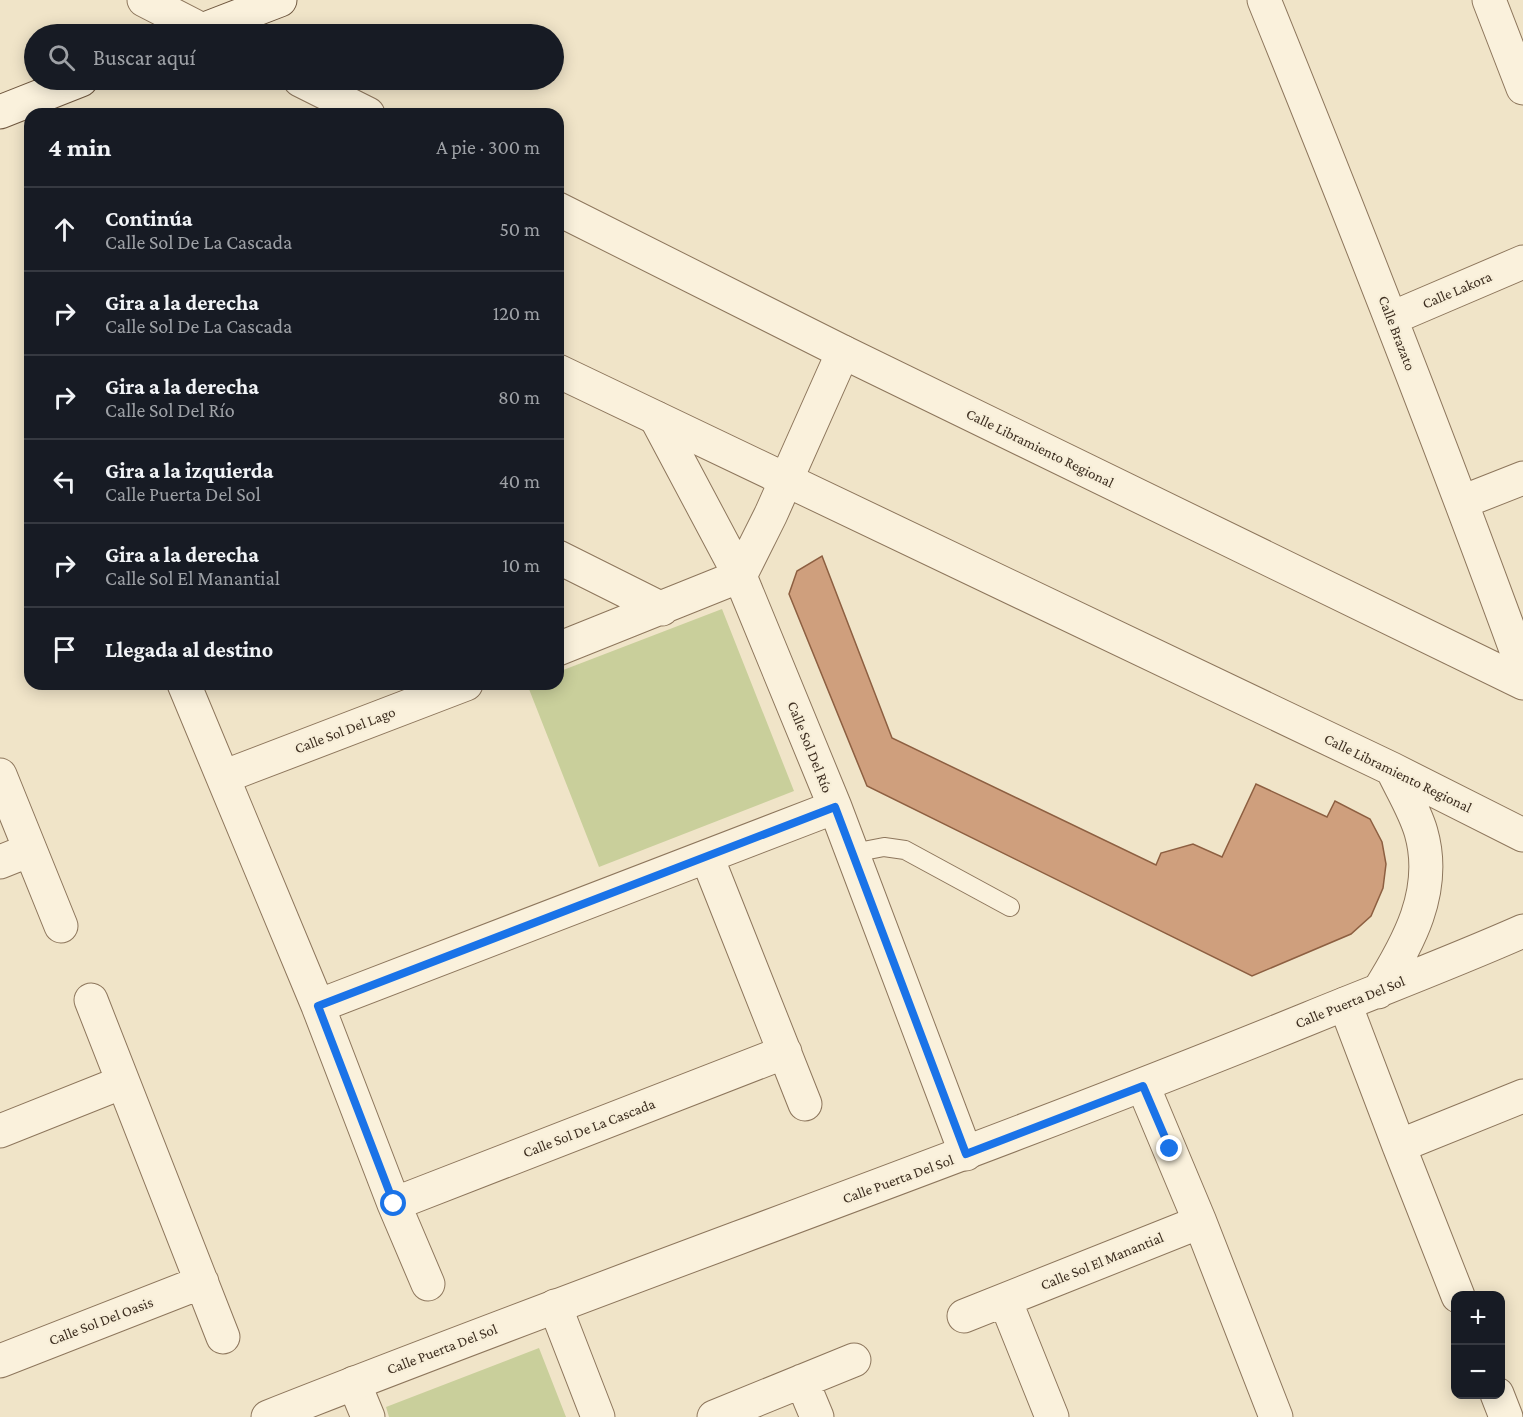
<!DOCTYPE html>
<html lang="es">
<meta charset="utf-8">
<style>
body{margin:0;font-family:"Crimson Pro",serif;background:#20242c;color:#f1f3f6}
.controls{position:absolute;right:18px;bottom:18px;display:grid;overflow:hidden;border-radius:12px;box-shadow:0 3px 15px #0003}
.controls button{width:54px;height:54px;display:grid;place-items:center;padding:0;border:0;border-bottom:2px solid #363941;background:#171b24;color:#f1f3f6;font:30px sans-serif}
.stop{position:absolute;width:18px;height:18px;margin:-14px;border:4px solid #1a73e8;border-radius:50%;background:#fff}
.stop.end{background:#1a73e8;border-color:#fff;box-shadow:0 2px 6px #0008}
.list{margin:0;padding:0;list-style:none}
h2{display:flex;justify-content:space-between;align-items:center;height:78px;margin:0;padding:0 24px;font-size:26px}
h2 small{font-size:20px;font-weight:400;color:#9ea1a6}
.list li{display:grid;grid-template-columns:39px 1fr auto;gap:18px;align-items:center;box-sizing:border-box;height:84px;padding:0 24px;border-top:2px solid #363941}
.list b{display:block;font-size:22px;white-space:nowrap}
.list p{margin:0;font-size:20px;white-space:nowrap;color:#9ea1a6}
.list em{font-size:20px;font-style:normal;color:#9ea1a6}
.icon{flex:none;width:33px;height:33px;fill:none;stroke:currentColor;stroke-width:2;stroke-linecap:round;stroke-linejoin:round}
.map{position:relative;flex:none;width:1523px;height:1417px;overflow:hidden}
.search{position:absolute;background:#171b24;box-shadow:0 3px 15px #0003;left:24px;top:24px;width:540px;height:66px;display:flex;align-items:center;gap:15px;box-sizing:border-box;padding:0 21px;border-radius:33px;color:#9ea1a6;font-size:22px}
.panel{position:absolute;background:#171b24;box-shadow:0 3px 15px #0003;left:24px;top:108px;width:540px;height:582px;border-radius:18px}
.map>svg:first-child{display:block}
.green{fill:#c9cf9b}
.building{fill:#cf9f7d;stroke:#8d5f41;stroke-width:1.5}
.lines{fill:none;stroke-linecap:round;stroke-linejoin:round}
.service-casing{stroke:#8d765c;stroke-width:20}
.minor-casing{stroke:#8d765c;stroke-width:35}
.tertiary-casing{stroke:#8d765c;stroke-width:35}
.secondary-casing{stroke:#6f573f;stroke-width:35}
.service{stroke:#faf1dc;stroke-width:18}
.minor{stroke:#faf1dc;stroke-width:33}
.tertiary{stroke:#faf1dc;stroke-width:33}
.secondary{stroke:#faf1dc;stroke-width:33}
.route{stroke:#1a73e8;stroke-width:8}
.labels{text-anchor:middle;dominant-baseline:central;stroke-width:4.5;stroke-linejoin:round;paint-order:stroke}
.street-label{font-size:15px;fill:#3d2e20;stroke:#f7eed8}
</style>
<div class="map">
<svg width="1523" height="1417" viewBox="0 0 1523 1417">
<rect width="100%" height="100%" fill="#f0e4c8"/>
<path class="green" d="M722 609 794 791 599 867 527 684H558V672Z
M539 1348 566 1417H389L386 1407Z"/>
<path class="building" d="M822 556 892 738 1156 865 1161 853 1193 844 1222 857 1256 784 1327 817 1335 801 1370 819 1382 842 1386 864 1383 888 1371 916 1351 934 1252 976 867 786 789 594 797 571Z"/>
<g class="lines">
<defs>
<path id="service" d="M853 853 884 847 905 850 1010 907"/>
<path id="minor" d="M1264 0C1354 222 1441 444 1523 669
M1489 0 1523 88
M1392 318 1523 262
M656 418 740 576 835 807 966 1154
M1462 502 1523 478
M558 557 662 609
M740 576 771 514 843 352
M558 649 740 576
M184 684 318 1006 394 1204 428 1284
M0 775 61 926
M223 777 466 684
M707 857 805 1104
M0 862 30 850
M91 1000 223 1337
M1345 1004 1399 1146 1458 1296
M318 1006 835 807
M1143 1086 1200 1222 1276 1417
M0 1131 123 1082
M1399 1146 1523 1096
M394 1204 785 1052
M1005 1300 1052 1417
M555 1306 598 1417
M964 1316 1200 1222
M0 1361 202 1282
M802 1381 817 1417
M354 1383 368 1417
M1497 1394 1506 1417
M714 1417 854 1360"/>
<path id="tertiary" d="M144 0 210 34
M300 80 368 114
M558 209 843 352 1523 683
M558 371 1392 769 1523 835
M1378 992C1408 944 1438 891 1421 832 1415 811 1402 790 1392 769
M268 1417C614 1280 966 1158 1310 1018 1381 989 1453 962 1523 931"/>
<path id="secondary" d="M192 34 280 0
M0 112 81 80"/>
</defs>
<use href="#service" class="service-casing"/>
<use href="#minor" class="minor-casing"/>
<use href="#tertiary" class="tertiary-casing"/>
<use href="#secondary" class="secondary-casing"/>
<use href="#service" class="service"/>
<use href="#minor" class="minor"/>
<use href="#tertiary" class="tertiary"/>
<use href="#secondary" class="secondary"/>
</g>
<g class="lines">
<path class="route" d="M394 1204 318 1006 835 807 966 1154 1143 1086 1170 1149"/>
</g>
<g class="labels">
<g class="street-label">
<text transform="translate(1457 290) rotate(-23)">Calle Lakora</text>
<text transform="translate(1397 333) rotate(69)">Calle Brazato</text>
<text transform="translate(1040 448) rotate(26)">Calle Libramiento Regional</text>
<text transform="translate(345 730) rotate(-21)">Calle Sol Del Lago</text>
<text transform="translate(810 747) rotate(68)">Calle Sol Del Río</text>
<text transform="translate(1398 773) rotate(26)">Calle Libramiento Regional</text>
<text transform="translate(1350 1002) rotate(-22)">Calle Puerta Del Sol</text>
<text transform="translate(589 1128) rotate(-21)">Calle Sol De La Cascada</text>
<text transform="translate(898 1179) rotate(-20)">Calle Puerta Del Sol</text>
<text transform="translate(1102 1261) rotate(-22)">Calle Sol El Manantial</text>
<text transform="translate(101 1321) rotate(-21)">Calle Sol Del Oasis</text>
<text transform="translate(442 1349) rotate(-21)">Calle Puerta Del Sol</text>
</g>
</g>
</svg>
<div class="controls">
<button>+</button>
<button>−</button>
</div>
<div class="stop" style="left:394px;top:1204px"></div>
<div class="stop end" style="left:1170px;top:1149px"></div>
<div class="search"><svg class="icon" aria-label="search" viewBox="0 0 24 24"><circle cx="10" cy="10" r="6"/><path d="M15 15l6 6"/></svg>Buscar aquí</div>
<section class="panel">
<h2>4 min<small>A pie · 300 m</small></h2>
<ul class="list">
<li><svg class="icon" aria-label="ahead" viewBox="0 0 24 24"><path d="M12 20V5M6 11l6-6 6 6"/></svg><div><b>Continúa</b><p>Calle Sol De La Cascada</p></div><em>50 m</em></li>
<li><svg class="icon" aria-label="right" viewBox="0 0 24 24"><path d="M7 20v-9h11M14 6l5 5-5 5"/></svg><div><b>Gira a la derecha</b><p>Calle Sol De La Cascada</p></div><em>120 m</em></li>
<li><svg class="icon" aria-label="right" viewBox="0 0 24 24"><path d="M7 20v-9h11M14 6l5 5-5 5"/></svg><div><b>Gira a la derecha</b><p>Calle Sol Del Río</p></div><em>80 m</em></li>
<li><svg class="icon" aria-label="left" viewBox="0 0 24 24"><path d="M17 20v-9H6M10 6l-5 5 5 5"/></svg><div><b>Gira a la izquierda</b><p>Calle Puerta Del Sol</p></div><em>40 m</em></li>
<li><svg class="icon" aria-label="right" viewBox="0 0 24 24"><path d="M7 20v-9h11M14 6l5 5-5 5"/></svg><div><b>Gira a la derecha</b><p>Calle Sol El Manantial</p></div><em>10 m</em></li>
<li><svg class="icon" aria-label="arrive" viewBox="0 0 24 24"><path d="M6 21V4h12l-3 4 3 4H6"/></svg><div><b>Llegada al destino</b></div></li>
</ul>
</section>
</div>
